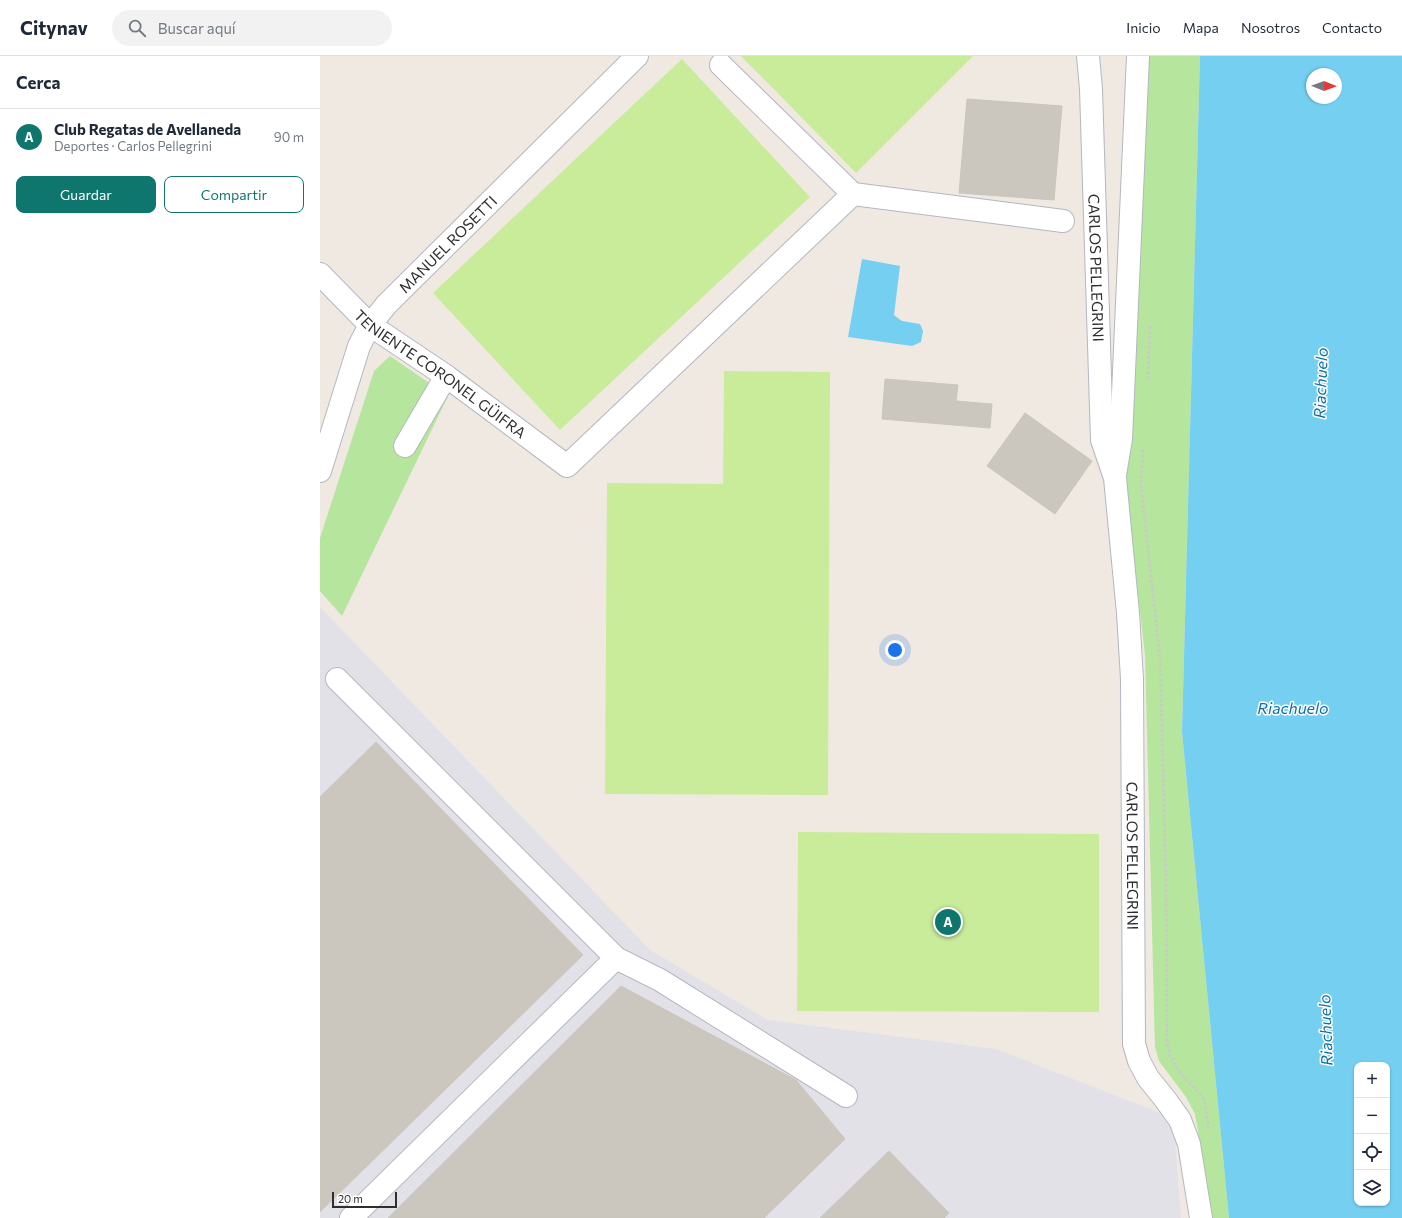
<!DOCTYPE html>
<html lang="es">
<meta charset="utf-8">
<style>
body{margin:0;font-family:Commissioner,sans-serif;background:#f2f2f3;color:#1f2937}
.controls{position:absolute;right:12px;bottom:12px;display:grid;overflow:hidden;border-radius:8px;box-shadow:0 1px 3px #0004}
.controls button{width:36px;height:36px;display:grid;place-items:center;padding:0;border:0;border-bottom:1px solid #e0e1e3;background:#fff;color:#1f2937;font:20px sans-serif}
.compass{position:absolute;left:986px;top:12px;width:36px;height:36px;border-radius:50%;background:#fff;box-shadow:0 1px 3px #0004;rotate:91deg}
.scale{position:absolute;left:12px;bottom:10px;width:65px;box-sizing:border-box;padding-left:4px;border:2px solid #2e2e2e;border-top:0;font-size:11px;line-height:14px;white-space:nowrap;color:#2e2e2e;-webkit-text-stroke:3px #fff;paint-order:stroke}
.you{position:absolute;left:575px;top:594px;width:14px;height:14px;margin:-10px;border:3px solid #fff;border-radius:50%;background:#1a73e8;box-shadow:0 0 0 6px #1a73e833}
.badge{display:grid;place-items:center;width:26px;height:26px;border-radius:50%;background:#0f766e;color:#fff;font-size:13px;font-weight:700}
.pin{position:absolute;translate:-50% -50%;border:2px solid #fff;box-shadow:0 1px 4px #0006}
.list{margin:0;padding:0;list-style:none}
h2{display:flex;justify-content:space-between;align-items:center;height:52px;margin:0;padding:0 16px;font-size:17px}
h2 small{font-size:13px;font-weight:400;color:#747a83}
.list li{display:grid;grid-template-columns:26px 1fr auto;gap:12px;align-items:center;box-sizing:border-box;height:56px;padding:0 16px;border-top:1px solid #e0e1e3}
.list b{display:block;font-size:15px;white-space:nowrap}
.list p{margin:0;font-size:13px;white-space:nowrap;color:#747a83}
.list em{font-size:13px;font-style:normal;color:#747a83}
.actions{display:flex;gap:8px;padding:12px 16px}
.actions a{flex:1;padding:9px 0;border:1px solid #0f766e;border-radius:8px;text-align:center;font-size:14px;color:#0f766e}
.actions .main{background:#0f766e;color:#fff}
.icon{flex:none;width:22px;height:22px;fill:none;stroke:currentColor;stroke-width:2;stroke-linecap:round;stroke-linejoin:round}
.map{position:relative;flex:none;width:1082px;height:1162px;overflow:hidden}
header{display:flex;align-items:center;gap:24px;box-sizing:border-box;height:56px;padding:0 20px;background:#fff;border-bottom:1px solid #e0e1e3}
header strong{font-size:19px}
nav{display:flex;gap:22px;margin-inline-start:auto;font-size:14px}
.search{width:280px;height:36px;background:#f2f2f3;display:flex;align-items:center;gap:10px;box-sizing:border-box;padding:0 14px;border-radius:22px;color:#747a83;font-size:15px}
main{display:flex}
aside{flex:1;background:#fff}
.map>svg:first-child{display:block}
.industrial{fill:#e3e1e8}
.green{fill:#b6e59e}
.pitch{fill:#c9ec9a}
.water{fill:#75cff0;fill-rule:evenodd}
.building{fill:#cbc7bf;stroke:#cbc5ba}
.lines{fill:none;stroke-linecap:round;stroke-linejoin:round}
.minor-casing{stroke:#b4b7c1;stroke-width:24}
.path{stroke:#c9c9c9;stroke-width:2.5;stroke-dasharray:3 2;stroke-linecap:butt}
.minor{stroke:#fff;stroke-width:22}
.labels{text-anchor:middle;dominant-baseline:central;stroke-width:3;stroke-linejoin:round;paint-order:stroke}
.street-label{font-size:15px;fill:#2e2e2e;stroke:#fff}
.water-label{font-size:16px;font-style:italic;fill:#0d6fa3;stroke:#fff}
</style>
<header>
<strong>Citynav</strong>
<div class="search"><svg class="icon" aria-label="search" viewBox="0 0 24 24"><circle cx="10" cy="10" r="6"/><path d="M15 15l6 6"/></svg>Buscar aquí</div>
<nav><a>Inicio</a><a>Mapa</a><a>Nosotros</a><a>Contacto</a></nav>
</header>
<main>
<aside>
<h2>Cerca<small></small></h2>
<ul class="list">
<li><span class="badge">A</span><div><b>Club Regatas de Avellaneda</b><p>Deportes · Carlos Pellegrini</p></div><em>90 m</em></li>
</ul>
<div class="actions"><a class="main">Guardar</a><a>Compartir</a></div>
</aside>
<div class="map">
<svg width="1082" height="1162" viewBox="0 0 1082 1162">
<rect width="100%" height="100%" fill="#efe9e1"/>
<path class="industrial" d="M0 551 330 894 448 964 676 993 853 1062 861 1162H0Z"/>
<path class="green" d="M823 0H880L862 676 909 1162H893L875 1058 866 1041 839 1005 835 991 825 599 805 424Z
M70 300 128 340 22 560 0 535V482L54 315Z"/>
<path class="pitch" d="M421 0H653L536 117Z
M362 3 490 141 240 374 113 237Z
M404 315 510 316 508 739 285 738 287 427 403 428Z
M478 776 779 778V956L477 955Z"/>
<path class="water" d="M880 0H1082V1162H909L862 676ZM992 18H1016V42H992ZM1037 1009H1067V1147H1037Z
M542 203 580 210 574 259 582 265 600 268 603 275 601 286 592 290 528 281Z"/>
<path class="building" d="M647 43 742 50 734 144 639 137Z
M565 323 638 329 636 345 672 348 670 372 562 363Z
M705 357 772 405 735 458 667 410Z
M56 686 263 899 0 1156V741Z
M301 930 476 1024 525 1083 444 1162H68Z
M569 1095 629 1157 624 1162H500Z"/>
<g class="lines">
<defs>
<g id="minor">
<path id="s1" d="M768 0 771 33 782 384 795 422 808 557 812 623 814 988 819 1005 828 1022 845 1043 860 1064 869 1088 881 1162"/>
<path d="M401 9 533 138"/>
<path id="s2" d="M0 218 50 269 126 320 247 410 533 138 743 165"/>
<path d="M85 390 126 320"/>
<path id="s3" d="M0 415 39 290 50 269 66 249 317 0"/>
<path d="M795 419 801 383 818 0"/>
<path d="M17 623 296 902 31 1162"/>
<path d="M296 902 340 924 526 1040"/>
</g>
</defs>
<use href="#minor" class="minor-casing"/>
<path class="path" d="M828 323 830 268
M823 394 821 430 840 602 846 825 847 983 850 1000 861 1018 882 1040 885 1047 889 1075"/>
<use href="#minor" class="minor"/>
</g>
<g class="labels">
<g class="street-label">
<text stroke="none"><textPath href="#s3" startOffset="267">MANUEL ROSETTI</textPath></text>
<text stroke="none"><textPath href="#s1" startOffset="212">CARLOS PELLEGRINI</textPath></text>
<text stroke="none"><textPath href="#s2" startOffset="157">TENIENTE CORONEL GÜIFRA</textPath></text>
<text stroke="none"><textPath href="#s1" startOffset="803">CARLOS PELLEGRINI</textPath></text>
</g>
<g class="water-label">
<text transform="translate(1000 327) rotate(-88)">Riachuelo</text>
<text x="973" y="651">Riachuelo</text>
<text transform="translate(1005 974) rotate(-92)">Riachuelo</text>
</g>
</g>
</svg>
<div class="controls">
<button>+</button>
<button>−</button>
<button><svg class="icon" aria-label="locate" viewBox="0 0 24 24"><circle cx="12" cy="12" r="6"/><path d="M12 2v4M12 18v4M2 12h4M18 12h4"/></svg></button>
<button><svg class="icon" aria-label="layers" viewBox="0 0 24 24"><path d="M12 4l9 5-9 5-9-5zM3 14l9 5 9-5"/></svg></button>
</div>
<svg class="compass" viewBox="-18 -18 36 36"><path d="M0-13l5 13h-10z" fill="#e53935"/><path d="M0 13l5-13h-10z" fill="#747a83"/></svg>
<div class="scale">20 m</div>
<div class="you"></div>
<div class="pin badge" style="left:628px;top:866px">A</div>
</div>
</main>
